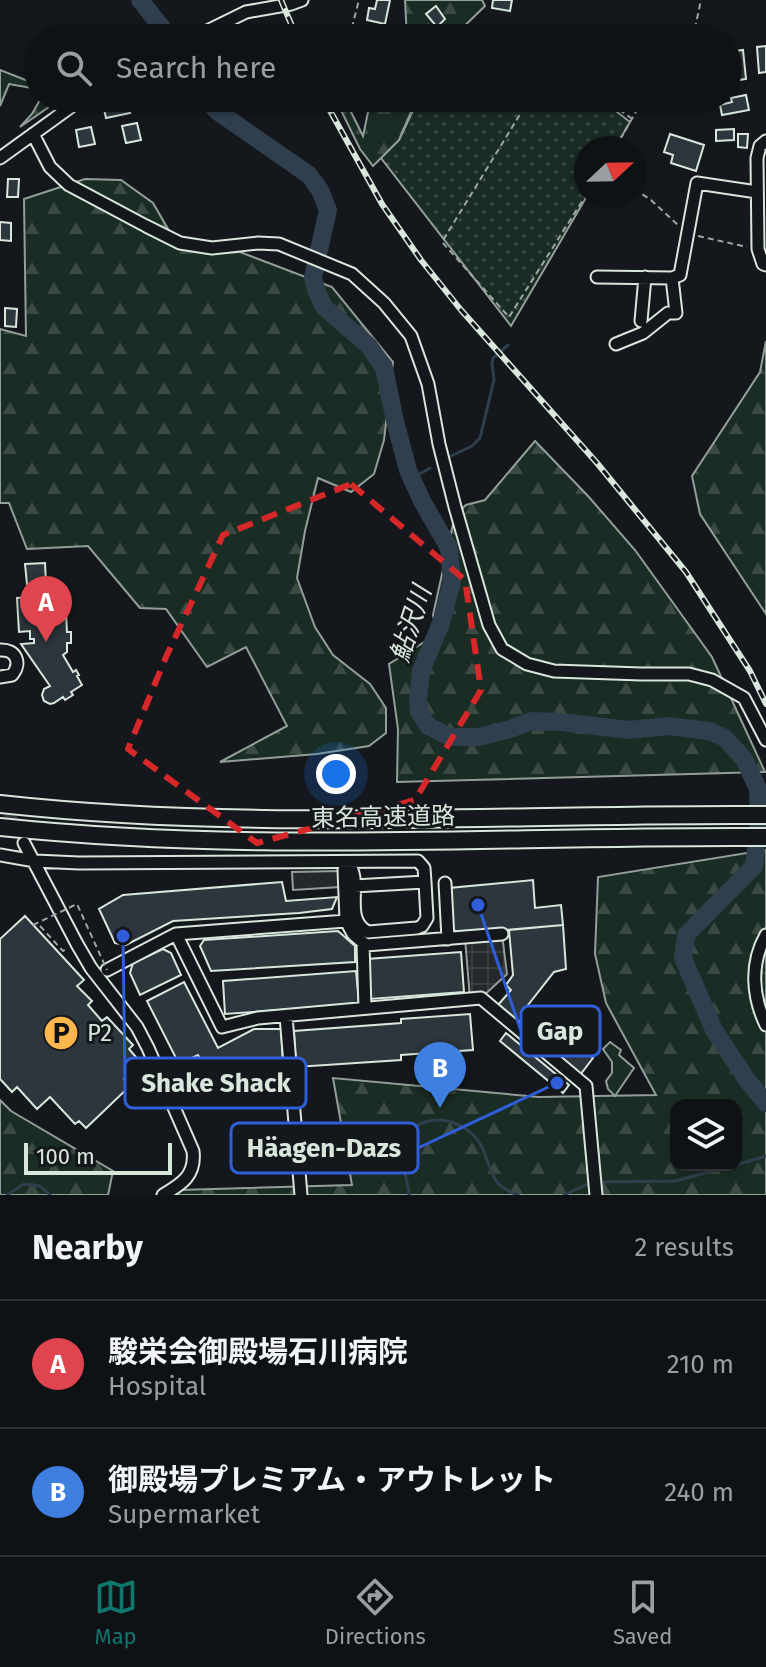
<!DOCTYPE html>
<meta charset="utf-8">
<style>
body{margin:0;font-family:"Fira Sans","Noto Sans JP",sans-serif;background:#1d2022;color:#f1f3f6}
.controls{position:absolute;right:24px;bottom:24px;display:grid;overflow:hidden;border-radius:16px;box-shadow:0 2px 6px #0004}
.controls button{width:72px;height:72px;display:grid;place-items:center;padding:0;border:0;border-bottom:2px solid #2f3234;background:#0f1215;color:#f1f3f6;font:40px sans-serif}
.compass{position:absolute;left:574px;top:136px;width:72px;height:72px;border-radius:50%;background:#0f1215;box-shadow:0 2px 6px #0004;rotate:68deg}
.scale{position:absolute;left:24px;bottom:20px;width:148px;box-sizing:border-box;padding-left:8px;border:4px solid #d8e6dc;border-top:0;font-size:22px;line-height:28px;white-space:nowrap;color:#d8e6dc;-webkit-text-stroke:6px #14181c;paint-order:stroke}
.you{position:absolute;left:336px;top:774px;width:28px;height:28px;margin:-20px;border:6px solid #fff;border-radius:50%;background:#1a73e8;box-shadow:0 0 0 12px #1a73e833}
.badge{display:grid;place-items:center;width:52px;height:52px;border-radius:50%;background:#0f766e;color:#fff;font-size:26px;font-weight:700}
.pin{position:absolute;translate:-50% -66px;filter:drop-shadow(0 2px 4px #0008)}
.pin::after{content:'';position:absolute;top:42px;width:28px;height:24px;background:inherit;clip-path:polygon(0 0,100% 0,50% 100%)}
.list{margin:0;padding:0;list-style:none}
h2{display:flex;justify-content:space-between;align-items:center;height:104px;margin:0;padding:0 32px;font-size:34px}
h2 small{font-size:26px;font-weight:400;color:#9b9ea0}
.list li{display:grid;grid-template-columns:52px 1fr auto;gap:24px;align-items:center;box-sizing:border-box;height:128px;padding:0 32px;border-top:2px solid #2f3234}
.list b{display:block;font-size:30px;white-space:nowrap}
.list p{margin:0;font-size:26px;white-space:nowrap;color:#9b9ea0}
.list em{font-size:26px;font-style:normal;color:#9b9ea0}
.icon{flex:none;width:44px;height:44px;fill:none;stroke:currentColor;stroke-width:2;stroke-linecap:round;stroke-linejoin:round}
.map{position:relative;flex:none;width:766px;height:1195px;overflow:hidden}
.search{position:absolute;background:#0f1215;box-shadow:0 2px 6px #0004;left:24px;right:24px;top:24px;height:88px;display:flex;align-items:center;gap:20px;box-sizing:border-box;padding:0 28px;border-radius:44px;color:#9b9ea0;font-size:30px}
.sheet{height:360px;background:#0f1215}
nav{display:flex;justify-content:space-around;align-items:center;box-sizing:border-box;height:112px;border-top:2px solid #2f3234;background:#0f1215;font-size:22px;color:#9b9ea0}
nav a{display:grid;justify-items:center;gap:4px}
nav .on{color:#0f766e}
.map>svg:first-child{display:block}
.grass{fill:url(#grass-dots);stroke:#939e99;stroke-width:2}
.forest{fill:url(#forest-firs);stroke:#939e99;stroke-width:2;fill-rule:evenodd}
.park{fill:#1a2d24;stroke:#939e99;stroke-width:2}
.parking{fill:#24282b;stroke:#939e99;stroke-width:2}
.plaza{fill:url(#plaza-grid);stroke:#939e99;stroke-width:2}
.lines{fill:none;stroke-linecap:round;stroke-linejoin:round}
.stream{stroke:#2f3f4d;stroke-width:3}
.river{stroke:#2f3f4d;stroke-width:18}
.building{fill:#2c363c;stroke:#d8e6dc;stroke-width:2}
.minor-tunnel{stroke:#313739;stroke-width:11;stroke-dasharray:11 5.5;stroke-linecap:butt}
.minor-casing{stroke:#d8e6dc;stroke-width:15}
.highway-casing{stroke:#d8e6dc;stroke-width:20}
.path{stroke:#9da8a2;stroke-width:2;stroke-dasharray:6 4;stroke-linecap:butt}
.minor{stroke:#14181c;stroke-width:11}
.highway{stroke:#14181c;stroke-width:16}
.rail-casing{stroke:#d8e6dc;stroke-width:6}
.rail{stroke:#14181c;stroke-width:3;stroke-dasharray:9;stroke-linecap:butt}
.path-bridge{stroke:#9da8a2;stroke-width:2;stroke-dasharray:6 4;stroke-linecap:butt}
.marked{fill:none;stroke:#d62828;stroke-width:6;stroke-dasharray:16 10;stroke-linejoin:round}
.labels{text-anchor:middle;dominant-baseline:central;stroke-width:6;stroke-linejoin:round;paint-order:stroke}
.street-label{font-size:24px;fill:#d8e6dc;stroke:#14181c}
.poi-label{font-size:24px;fill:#d8e6dc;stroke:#14181c;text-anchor:start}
.water-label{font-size:26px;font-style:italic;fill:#d8e6dc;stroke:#14181c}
.leader{fill:none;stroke:#305dd8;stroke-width:3}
.callout-dot{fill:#305dd8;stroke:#14181c;stroke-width:3}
.callout{fill:#14181c;stroke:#305dd8;stroke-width:3}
.callout-label{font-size:26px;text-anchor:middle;font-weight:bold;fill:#d8e6dc}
</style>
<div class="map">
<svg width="766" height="1195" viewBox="0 0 766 1195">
<defs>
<pattern id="grass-dots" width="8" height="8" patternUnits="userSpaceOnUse" patternTransform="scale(2)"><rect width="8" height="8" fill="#1a2d24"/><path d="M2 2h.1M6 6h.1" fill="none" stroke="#3b4b43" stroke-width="1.8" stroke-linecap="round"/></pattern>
<pattern id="forest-firs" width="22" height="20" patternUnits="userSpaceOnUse" patternTransform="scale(2)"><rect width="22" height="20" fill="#1a2d24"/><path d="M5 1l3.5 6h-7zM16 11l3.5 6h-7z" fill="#3b4b43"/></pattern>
<pattern id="plaza-grid" width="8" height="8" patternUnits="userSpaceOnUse" patternTransform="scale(2)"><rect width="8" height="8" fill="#24282b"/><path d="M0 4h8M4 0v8" fill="none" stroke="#393d3f"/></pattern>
</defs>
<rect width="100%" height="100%" fill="#14181c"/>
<path class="grass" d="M419 98H489L517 108 525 98H599L630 122 615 148H586L587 196 511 326 381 158 399 140Z"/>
<path class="forest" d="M405 0H482L485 6 452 38H407Z
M0 70 38 85V89L9 84 0 106Z
M41 98H62L20 127 32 114Z
M335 98H344L363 136 371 98H417L399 140 373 166 360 149Z
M85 179 121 180 153 203 175 241 240 252 332 287 393 362 384 440 374 474 351 492 318 478 305 531 297 578 315 627 333 655 370 684 386 708V733L369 746 317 754 220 762 287 726 246 647 207 667 166 609 140 608 88 546 27 549 9 503H0V329L26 336 24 199Z
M766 341V614L700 514 692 476 760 372Z
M535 441 588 496 635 550 712 657 765 772 397 782 398 729 389 664 437 634 433 615 455 515 466 505 485 500Z
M766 850V1195H156L180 1190 352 1185 333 1078 539 1097 656 1095 606 1003 595 954 598 877ZM676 1105H736V1165H676Z
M0 1100 11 1111 113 1171 108 1195H0Z"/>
<path class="park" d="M610 1042 621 1050 619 1055 634 1068 615 1096 608 1089 606 1081 612 1073V1062L603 1049Z"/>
<path class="parking" d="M339 871 340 887 293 890 292 872Z"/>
<path class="plaza" d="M502 934 507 974 481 998 470 999 465 938Z"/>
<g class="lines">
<path class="stream" d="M451 456 472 446 480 438 494 380 492 363 493 358 508 345
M411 479 430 468
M736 1165 766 1156
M597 1182 675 1181 736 1165
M7 1195 24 1184 40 1186 50 1195
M409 1195C407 1164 383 1138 425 1122 446 1115 472 1127 482 1147 487 1158 490 1172 497 1182 502 1188 510 1192 518 1195
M564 1195 590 1183"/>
<path class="river" d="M140 0 170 38
M204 98 217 111 309 175 320 190 328 210 313 277 316 290 324 307 369 346 384 368 395 421 408 470 422 501 449 548 452 582 441 623 421 671 418 699 419 712 428 726 450 737H478L507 730 532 721 561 722 629 730 668 726 709 731 725 738 744 759 758 789 759 823 754 866 686 935 683 958 714 1030 747 1080 766 1103"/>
</g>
<path class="building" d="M377 0H390L385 24 367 20 369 8 375 9Z
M493 0H512L510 11 492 8Z
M436 6 445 19 437 27 426 14Z
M130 27 137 38H118L117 35Z
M766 46V72L759 73 757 47Z
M743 50 746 79 739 80 738 68H730L731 74H728V52Z
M746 95 749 110 722 115 720 105 732 102 731 98Z
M111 98H127L130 113 106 118 102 100Z
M137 123 141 140 126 143 122 126Z
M91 127 95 144 79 147 76 130Z
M734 129V140L716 141V130Z
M670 134 704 145 696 171 671 163 673 155 664 152Z
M738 134H748L747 148 738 147Z
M8 179H19L18 197H7Z
M0 222 11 223V241L0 240Z
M5 308 17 309 16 327 5 326Z
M45 563 46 584H41L42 597 65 595 67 632H71V643H67V652L63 655 73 672 76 670 79 675 77 676 82 685 71 692 73 695 65 700 63 697 54 703 50 704 44 701 42 695 44 689 50 686 21 644 34 643V639H30V631L19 632 17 598 33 597V593L38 592 37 585 27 584 25 564Z
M533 880 535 908 561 905 563 925 459 934 453 929 449 888Z
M282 882 286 901 337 897 332 909 299 913 173 921 126 945 115 943 99 909 123 895Z
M25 916 84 980 77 986 92 1001 88 1005 102 1021 107 1017 133 1045 129 1049 141 1063 124 1079 130 1086 86 1128 79 1121 75 1124 50 1097 37 1109 17 1087 12 1092 0 1079V939Z
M563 925 566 969 554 972 528 1005 593 1058 580 1075 498 1005 511 990 506 985 513 975 509 930Z
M338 931 355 946V962L211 971 200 946 204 940Z
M163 949 171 953 181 975 140 995 130 973 133 963Z
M461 952 464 992 370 999 367 959Z
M356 971 359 1004 225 1014 223 981Z
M184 982 218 1048 254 1029H281L283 1066 269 1067 254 1076 255 1098 222 1099 198 1055 179 1064 147 1001Z
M470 1014 473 1050 401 1055V1060L296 1067 294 1031 401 1023V1019Z
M506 1033 569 1085 563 1093 500 1041Z"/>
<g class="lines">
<path class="minor-tunnel" d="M0 796 18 831"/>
<defs>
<path id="minor" d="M193 38 246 12 291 4 302 0
M33 134 50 167 69 185 146 226 180 243 212 248 258 243 279 244 352 274 384 303 411 336 428 384 439 444 455 507 489 625 502 649 527 664 554 671 641 674H689L712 680 744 698 766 740
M766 141 760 146 757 158 758 249 763 264 766 265
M0 158 83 98
M597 277 672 278 680 275 697 183 757 192
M641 321 645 277
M616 344 643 333 668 313H676L672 278
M0 650C16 649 22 663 12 675L0 677
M24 843 77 944 91 968 137 1027 148 1048 193 1151C196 1175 182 1184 163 1195
M0 855 35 861 79 863 418 861 424 868 425 882
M348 863C364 882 342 919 368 932L417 928 422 926 427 918 425 882 354 886
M344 870 346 921
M445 883 448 939
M176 934 222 1027 258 1018 481 998 586 1086 596 1195
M766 935C750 963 752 996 766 1025
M363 944 365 1008
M107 970 176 934 346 921 353 934 366 945 502 934
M286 1016 301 1195"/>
<path id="highway" d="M0 804C254 832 511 813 766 815
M0 827C255 854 511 835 766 837"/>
</defs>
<use href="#minor" class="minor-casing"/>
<use href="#highway" class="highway-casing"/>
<path class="path" d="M516 36 519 38
M355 38 353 23 359 0
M691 38 694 33 701 0
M500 98 522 111
M530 98 442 242 509 317 586 195
M603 98 631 118
M615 148 637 110 654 98
M634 189 651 200 679 226
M698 236 747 247
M40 926 63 951 68 948"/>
<use href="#minor" class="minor"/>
<use href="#highway" class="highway"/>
<defs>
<path id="rail" d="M281 0 297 38
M323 98 382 204 421 260 461 310 597 463 686 572 750 671 766 704"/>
</defs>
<use href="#rail" class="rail-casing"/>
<use href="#rail" class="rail"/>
<path class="path-bridge" d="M33 925 77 904 107 970"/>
</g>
<path class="marked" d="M351 484 465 580 481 690 415 800 257 843 128 749 166 657 223 535Z"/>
<defs>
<symbol id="parking-disc" viewBox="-11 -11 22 22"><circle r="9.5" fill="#ffb74d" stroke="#14181c"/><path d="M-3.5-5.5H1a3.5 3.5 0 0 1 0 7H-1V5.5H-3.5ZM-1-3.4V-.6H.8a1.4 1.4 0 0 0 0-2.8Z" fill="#111"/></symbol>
</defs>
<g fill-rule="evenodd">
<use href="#parking-disc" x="41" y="1013" width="40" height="40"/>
</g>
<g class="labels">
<g class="street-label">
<text transform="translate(383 817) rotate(-1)">東名高速道路</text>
</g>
<g class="poi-label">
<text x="87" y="1033">P2</text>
</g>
<g class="water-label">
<text transform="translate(411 624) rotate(-72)">鮎沢川</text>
</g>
</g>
<path class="leader" d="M478 905L521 1031M123 936L125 1083M557 1083L418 1148"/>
<g class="callout-dot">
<circle cx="478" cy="905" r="8"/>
<circle cx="123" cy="936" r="8"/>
<circle cx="557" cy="1083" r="8"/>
</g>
<g class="callout">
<rect x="521" y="1006" width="79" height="50" rx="8"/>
<rect x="125" y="1058" width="181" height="50" rx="8"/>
<rect x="231" y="1123" width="187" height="50" rx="8"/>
</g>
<g class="callout-label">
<text x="560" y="1040">Gap</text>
<text x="216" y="1092">Shake Shack</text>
<text x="324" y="1157">Häagen-Dazs</text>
</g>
</svg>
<div class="controls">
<button><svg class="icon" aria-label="layers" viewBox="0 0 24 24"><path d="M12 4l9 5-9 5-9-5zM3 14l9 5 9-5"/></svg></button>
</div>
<svg class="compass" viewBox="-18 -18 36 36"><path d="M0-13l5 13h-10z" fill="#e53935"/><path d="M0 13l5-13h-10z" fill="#9b9ea0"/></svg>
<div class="scale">100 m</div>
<div class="you"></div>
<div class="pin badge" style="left:46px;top:642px;background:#e0444e">A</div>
<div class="pin badge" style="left:440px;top:1108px;background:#3f7fe0">B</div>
<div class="search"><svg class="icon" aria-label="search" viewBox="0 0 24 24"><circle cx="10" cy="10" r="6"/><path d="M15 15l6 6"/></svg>Search here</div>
</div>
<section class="sheet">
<h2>Nearby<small>2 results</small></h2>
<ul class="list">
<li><span class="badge" style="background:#e0444e">A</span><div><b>駿栄会御殿場石川病院</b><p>Hospital</p></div><em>210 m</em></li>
<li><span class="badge" style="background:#3f7fe0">B</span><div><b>御殿場プレミアム・アウトレット</b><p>Supermarket</p></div><em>240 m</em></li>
</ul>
</section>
<nav>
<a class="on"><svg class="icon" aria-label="map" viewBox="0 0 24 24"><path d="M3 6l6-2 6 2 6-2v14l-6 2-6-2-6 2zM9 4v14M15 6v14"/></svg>Map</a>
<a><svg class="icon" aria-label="directions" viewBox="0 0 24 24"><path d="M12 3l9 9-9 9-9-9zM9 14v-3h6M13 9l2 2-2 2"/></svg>Directions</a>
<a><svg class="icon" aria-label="saved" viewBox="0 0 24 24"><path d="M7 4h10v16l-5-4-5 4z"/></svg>Saved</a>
</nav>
